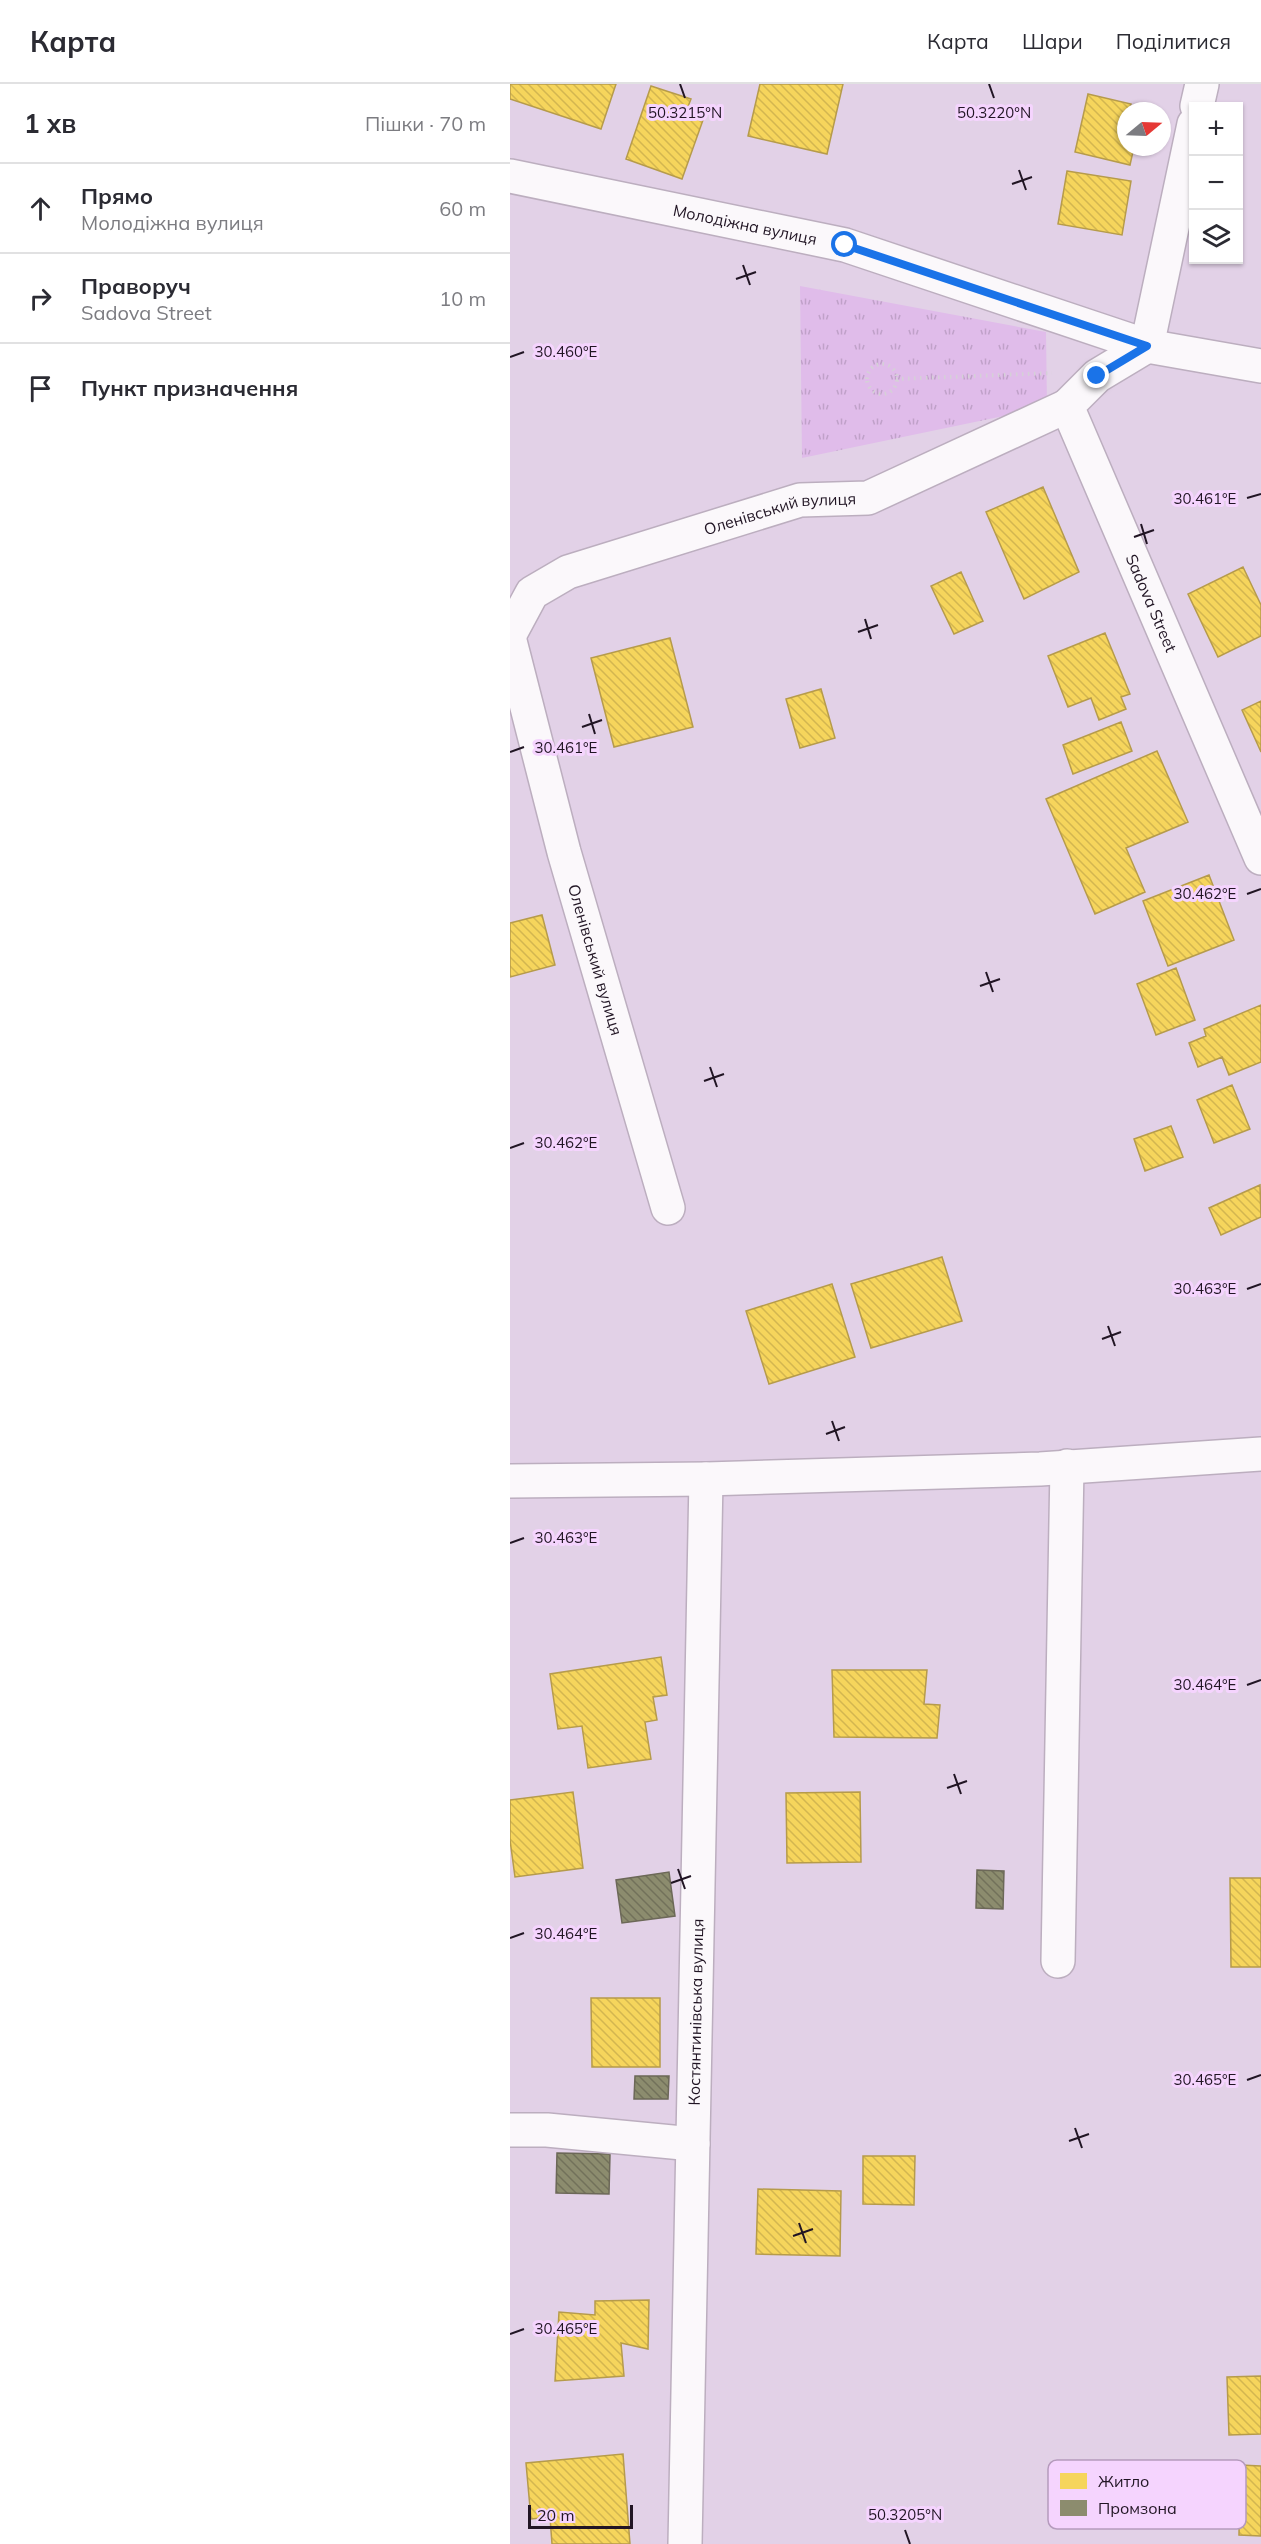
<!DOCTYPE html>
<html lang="uk">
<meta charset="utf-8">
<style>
body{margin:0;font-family:Mulish,sans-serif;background:#f7f7f7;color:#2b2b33}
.controls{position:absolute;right:18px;top:18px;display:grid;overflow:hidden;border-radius:0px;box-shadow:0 2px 4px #0004}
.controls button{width:54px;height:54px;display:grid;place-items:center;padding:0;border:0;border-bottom:2px solid #e1e1e2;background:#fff;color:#2b2b33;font:30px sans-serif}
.compass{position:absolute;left:607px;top:18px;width:54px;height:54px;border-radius:50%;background:#fff;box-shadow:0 2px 4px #0004;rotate:71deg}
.scale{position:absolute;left:18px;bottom:15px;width:105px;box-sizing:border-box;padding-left:6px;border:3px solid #211524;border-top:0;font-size:16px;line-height:21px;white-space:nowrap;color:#211524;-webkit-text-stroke:4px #f5d4fe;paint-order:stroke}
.stop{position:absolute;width:18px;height:18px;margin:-14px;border:4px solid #1a73e8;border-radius:50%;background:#fff}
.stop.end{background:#1a73e8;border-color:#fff;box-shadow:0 2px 6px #0008}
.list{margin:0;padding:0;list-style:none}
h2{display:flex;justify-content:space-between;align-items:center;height:78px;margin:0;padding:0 24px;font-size:26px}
h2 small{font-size:20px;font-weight:400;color:#7c7c81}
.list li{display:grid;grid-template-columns:39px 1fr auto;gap:18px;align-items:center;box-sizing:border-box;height:90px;padding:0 24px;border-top:2px solid #e1e1e2}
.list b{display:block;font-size:22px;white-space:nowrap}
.list p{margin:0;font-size:20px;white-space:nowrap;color:#7c7c81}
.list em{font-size:20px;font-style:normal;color:#7c7c81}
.icon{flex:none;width:33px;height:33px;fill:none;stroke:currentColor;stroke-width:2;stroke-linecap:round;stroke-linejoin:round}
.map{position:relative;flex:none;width:751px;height:2460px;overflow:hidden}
header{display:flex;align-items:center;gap:36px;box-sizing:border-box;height:84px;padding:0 30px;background:#fff;border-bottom:2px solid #e1e1e2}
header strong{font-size:28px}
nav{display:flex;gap:33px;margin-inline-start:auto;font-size:21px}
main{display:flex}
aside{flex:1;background:#fff}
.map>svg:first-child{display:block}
.grass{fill:url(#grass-tufts)}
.homes{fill:url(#homes-back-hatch);stroke:#b69b4b;stroke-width:1.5}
.industry{fill:url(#industry-back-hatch);stroke:#6c6858;stroke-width:1.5}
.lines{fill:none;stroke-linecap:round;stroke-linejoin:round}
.minor-casing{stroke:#bcaebf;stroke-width:36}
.path{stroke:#d5d0d7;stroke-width:4;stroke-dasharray:1.5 4.5;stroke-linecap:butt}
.minor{stroke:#fbf8fb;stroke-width:33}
.route{stroke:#1a73e8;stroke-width:8}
.ticks{fill:none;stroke:#211524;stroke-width:2}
.labels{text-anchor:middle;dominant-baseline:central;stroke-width:6;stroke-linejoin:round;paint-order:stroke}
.street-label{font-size:16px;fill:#211524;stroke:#f5d4fe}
.key{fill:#f5d4fe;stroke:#b59bbd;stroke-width:1.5}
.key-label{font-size:16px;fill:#211524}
.ticks-label{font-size:15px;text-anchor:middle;fill:#211524;stroke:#f5d4fe;stroke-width:6;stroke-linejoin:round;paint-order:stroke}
</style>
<header>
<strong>Карта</strong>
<nav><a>Карта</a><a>Шари</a><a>Поділитися</a></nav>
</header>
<main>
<aside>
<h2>1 хв<small>Пішки · 70 m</small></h2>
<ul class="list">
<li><svg class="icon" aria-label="ahead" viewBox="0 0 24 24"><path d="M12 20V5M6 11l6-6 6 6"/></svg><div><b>Прямо</b><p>Молодіжна вулиця</p></div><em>60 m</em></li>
<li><svg class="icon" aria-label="right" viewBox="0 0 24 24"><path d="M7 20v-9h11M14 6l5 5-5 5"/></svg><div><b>Праворуч</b><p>Sadova Street</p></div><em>10 m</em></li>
<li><svg class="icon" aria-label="arrive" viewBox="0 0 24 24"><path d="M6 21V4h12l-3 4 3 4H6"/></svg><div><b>Пункт призначення</b></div></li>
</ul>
</aside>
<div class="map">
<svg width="751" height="2460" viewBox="0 0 751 2460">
<defs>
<pattern id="grass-tufts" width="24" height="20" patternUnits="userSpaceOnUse" patternTransform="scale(1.5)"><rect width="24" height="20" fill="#e0bcea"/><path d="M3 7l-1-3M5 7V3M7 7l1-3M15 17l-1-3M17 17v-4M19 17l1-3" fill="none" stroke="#c0a1c9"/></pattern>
<pattern id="homes-back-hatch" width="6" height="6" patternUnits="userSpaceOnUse" patternTransform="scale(1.5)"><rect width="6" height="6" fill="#f6d55c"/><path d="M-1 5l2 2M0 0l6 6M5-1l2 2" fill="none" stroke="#d3b650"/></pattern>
<pattern id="industry-back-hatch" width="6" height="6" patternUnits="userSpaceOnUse" patternTransform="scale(1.5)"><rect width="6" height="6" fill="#8c8c6e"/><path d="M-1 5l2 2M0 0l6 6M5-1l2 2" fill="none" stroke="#72715a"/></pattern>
</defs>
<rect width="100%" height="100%" fill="#e2d1e7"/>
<path class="grass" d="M290 202 536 248 537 323 292 374Z"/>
<path class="homes" d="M0 0H106L91 45 0 15Z
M250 0H333L317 70 238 52Z
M141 2 181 15 175 30 193 36 172 95 116 75Z
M578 10 621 20 619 27H616L615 42 616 63H624L620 81 565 68Z
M557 87 621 97 612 151 548 140Z
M533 403 569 488 514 515 476 428Z
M733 483 751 521V552L708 573 678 510Z
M451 488 473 537 444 550 421 502Z
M595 549 620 610 611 613 616 625 589 636 581 614 558 623 538 572Z
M160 554 183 643 104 663 81 574Z
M311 605 325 654 290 664 276 615Z
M751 617V668L732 626Z
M611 638 622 667 563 690 553 661Z
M647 667 678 738 616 764 635 808 585 830 536 715Z
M699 791 724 856 658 882 633 817Z
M32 831 45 881 0 893V839Z
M666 884 685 936 646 951 627 900Z
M751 921V978L719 991 712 973 688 983 679 959 696 952 694 945Z
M722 1001 740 1045 704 1059 687 1016Z
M661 1042 673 1073 635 1087 624 1055Z
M750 1101 751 1133 711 1151 699 1124Z
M432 1173 452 1237 361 1264 341 1200Z
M322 1200 345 1273 259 1300 236 1227Z
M151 1573 157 1611 143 1613 147 1636 135 1638 141 1675 78 1684 72 1642 48 1645 40 1590Z
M322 1586H417L414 1620 430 1621 427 1654 324 1653Z
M63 1708 73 1784 5 1793 0 1756V1716Z
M350 1708 351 1778 277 1779 276 1709Z
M720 1794H751V1883H721Z
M81 1914H150V1983H82Z
M353 2072H405L404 2121 353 2120Z
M248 2105 331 2107 330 2172 246 2170Z
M139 2216 138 2265 111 2259 114 2292 45 2297 49 2228 85 2231V2217Z
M751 2292V2350L719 2351 717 2293Z
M113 2370 120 2460H42L40 2433 21 2435 16 2379Z
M730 2381 751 2382V2452L729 2451Z"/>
<path class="industry" d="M467 1786 494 1787 493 1825 466 1824Z
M159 1788 165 1832 112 1839 106 1796Z
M125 1992H159L158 2015H124Z
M47 2069 100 2070 99 2110 46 2109Z"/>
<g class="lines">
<defs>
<g id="minor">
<path d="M687 22 692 0"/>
<path id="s1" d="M0 92 335 161 637 262 751 282"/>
<path id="s2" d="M637 262 587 292 557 322 751 774"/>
<path d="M637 262 684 40"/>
<path id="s3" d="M0 550 22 509 58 488 290 416 358 414 557 322"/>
<path id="s4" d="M0 557 54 768 158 1124"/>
<path d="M0 1397 196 1395 530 1385 751 1370"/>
<path d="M548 1877 557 1382"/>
<path d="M0 2046H37L183 2060"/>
<path id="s5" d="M175 2460 196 1395"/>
</g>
</defs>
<use href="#minor" class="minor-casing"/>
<path class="path" d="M357 295a15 15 0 1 1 30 0a15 15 0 1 1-30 0Z
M386 295 542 289"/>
<use href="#minor" class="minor"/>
</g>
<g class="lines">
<path class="route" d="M335 161 637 262 587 292"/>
</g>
<path class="ticks" d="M170 0 175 14M479 0 484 14M509 86 516 106M502 100 522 93M233 181 240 201M226 195 246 188M0 273 14 268M737 414 751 410M631 440 637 460M624 453 644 446M355 535 361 555M348 548 368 541M79 630 85 650M72 643 92 636M0 668 14 663M737 810 751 805M476 888 483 908M470 902 490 895M200 983 207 1003M194 997 214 990M0 1064 14 1059M737 1205 751 1200M598 1242 605 1262M592 1255 611 1248M322 1337 329 1357M316 1350 335 1343M0 1459 14 1454M737 1601 751 1596M444 1690 451 1710M437 1704 457 1697M168 1785 175 1805M161 1799 181 1792M0 1854 14 1849M737 1996 751 1991M565 2044 572 2064M559 2057 579 2050M289 2139 296 2159M283 2152 303 2145M0 2250 14 2245M395 2446 400 2460"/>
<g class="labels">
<g class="street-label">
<text stroke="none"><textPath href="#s1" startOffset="240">Молодіжна вулиця</textPath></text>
<text stroke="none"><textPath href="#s3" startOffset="309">Оленівський вулиця</textPath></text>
<text stroke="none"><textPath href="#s2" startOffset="315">Sadova Street</textPath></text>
<text stroke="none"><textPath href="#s4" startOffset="330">Оленівський вулиця</textPath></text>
<text stroke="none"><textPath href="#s5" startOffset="532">Костянтинівська вулиця</textPath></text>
</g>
</g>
<rect x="538" y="2376" width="198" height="69" rx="9" class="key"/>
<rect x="550" y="2389" width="27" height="16" fill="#f6d55c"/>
<rect x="550" y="2416" width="27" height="16" fill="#8c8c6e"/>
<g class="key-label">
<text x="588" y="2403">Житло</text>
<text x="588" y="2430">Промзона</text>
</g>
<g class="ticks-label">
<text x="484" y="34">50.3220°N</text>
<text x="175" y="34">50.3215°N</text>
<text x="56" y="273">30.460°E</text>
<text x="695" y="420">30.461°E</text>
<text x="56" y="669">30.461°E</text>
<text x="695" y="815">30.462°E</text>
<text x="56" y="1064">30.462°E</text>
<text x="695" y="1210">30.463°E</text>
<text x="56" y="1459">30.463°E</text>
<text x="695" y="1606">30.464°E</text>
<text x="56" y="1855">30.464°E</text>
<text x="695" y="2001">30.465°E</text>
<text x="56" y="2250">30.465°E</text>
<text x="395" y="2436">50.3205°N</text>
</g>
</svg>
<div class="controls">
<button>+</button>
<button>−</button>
<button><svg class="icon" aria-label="layers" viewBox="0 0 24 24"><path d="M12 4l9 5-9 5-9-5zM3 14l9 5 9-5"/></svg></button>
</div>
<svg class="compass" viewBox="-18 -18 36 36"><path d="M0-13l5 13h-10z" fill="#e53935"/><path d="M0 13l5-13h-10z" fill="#7c7c81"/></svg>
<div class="scale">20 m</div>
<div class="stop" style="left:335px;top:161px"></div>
<div class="stop end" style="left:587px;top:292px"></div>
</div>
</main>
